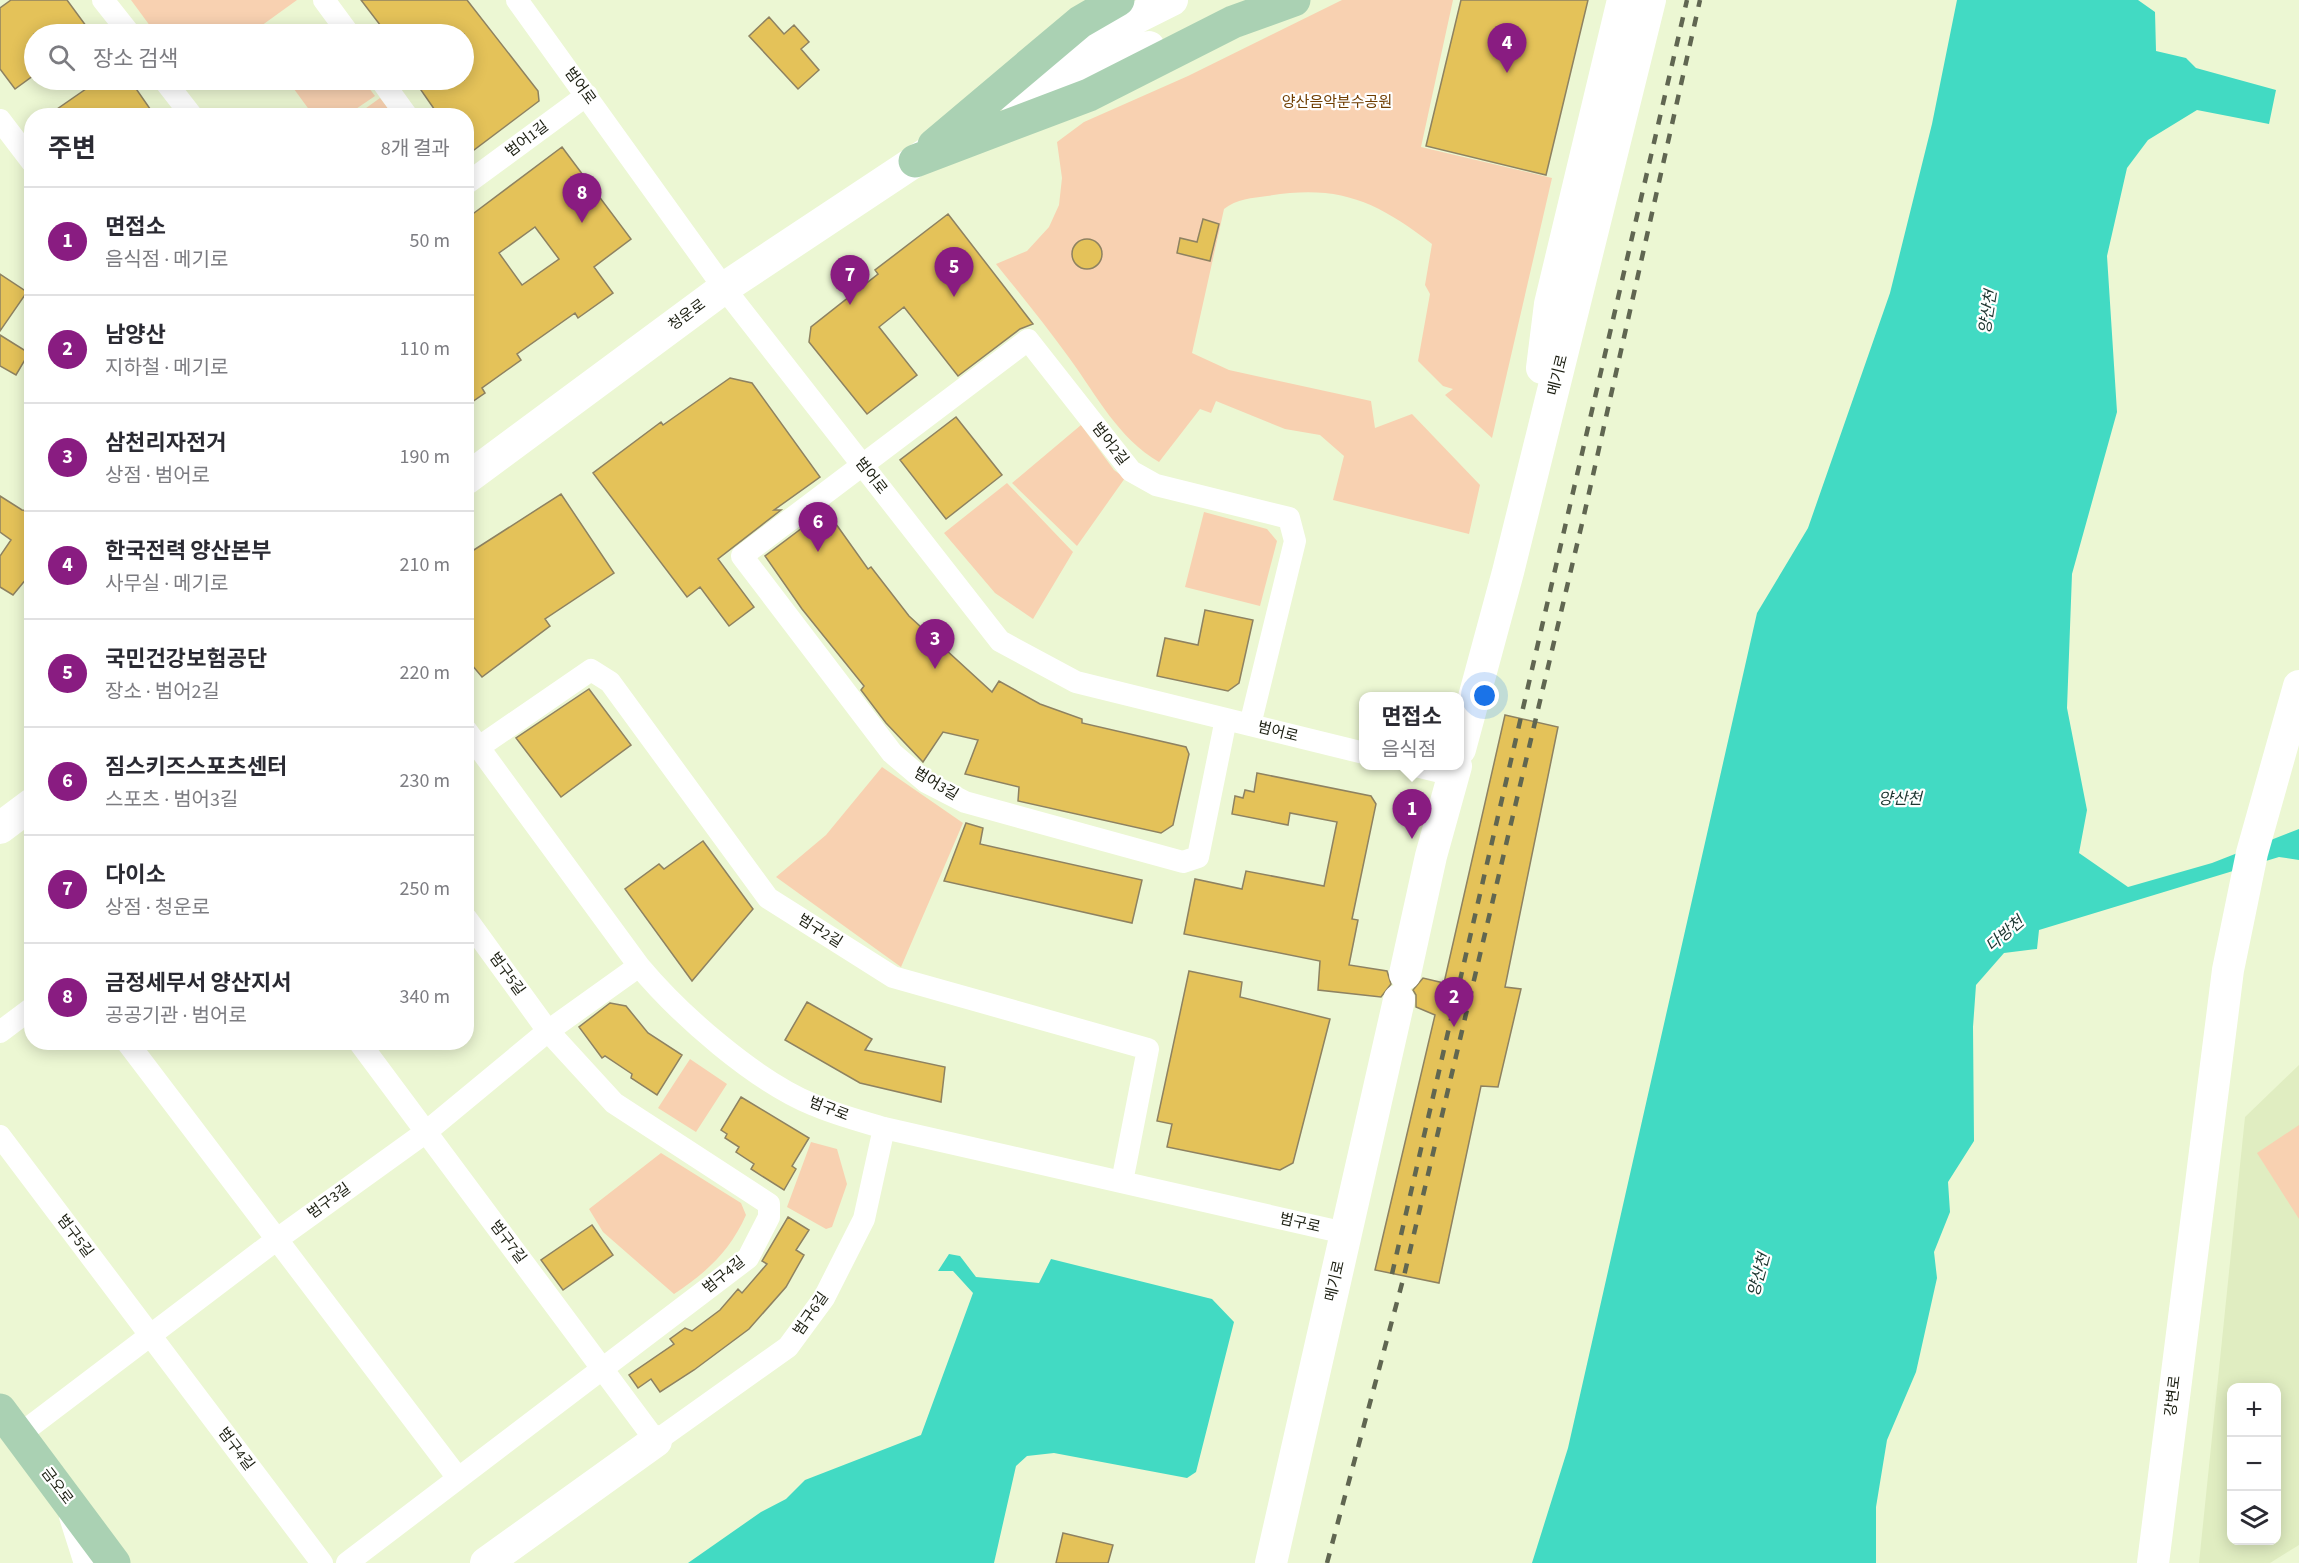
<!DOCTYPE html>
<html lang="ko">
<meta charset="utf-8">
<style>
body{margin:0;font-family:"Source Sans 3","Noto Sans KR",sans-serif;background:#f2f2f3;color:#2b2b33}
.controls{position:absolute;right:18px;bottom:18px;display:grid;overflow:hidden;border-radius:12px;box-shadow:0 3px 15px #0003}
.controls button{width:54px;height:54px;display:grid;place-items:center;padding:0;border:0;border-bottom:2px solid #e1e1e2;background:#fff;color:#2b2b33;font:30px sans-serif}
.you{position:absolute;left:1485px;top:696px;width:21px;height:21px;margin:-15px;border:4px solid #fff;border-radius:50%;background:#1a73e8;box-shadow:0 0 0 9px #1a73e833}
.badge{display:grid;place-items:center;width:39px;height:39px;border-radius:50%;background:#891c81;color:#fff;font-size:20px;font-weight:700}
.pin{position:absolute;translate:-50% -50px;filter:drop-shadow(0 2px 3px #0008)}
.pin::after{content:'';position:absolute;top:32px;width:21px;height:18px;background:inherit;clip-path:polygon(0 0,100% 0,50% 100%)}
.popup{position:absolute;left:1359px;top:692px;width:105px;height:78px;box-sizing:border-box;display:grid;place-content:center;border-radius:12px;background:#fff;filter:drop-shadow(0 2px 4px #0005);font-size:20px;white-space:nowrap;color:#7c7c81}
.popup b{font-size:22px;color:#2b2b33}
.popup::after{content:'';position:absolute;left:50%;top:100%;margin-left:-12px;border:12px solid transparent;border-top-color:#fff}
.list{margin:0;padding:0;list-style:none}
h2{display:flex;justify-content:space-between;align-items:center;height:78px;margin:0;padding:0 24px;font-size:26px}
h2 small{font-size:20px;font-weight:400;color:#7c7c81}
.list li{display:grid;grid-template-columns:39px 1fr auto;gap:18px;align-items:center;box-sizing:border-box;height:108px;padding:0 24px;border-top:2px solid #e1e1e2}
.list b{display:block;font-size:22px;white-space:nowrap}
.list p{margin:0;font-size:20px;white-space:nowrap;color:#7c7c81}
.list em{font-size:20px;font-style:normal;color:#7c7c81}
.icon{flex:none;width:33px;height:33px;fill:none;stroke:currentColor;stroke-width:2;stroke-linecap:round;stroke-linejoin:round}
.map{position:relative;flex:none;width:2299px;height:1563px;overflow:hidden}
.search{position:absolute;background:#fff;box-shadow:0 3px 15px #0003;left:24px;top:24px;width:450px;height:66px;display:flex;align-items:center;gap:15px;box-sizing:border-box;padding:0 21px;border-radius:33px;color:#7c7c81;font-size:22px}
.panel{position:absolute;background:#fff;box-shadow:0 3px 15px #0003;left:24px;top:108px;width:450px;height:942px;border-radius:24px}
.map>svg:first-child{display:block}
.built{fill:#e0edc1;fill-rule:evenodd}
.green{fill:#f8d1b1}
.water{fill:#42dac3}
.building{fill:#e4c259;stroke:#8e8261;stroke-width:1.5;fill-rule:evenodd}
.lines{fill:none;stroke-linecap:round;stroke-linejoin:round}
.street{stroke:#fff;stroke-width:22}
.secondary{stroke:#fff;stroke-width:32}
.primary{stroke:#aad1b3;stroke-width:33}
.rail{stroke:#606651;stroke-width:4.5;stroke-dasharray:10 10;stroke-linecap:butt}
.labels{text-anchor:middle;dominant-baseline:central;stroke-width:4.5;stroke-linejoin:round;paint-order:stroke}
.street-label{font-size:15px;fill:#1b1e11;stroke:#fff}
.park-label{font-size:15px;fill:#6f3d00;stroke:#fff}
.water-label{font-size:16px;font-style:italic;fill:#203833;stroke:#fff}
</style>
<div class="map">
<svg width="2299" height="1563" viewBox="0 0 2299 1563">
<rect width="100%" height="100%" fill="#ecf7d3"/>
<path class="built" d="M2299 1065V1545L2270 1563H2199L2245 1117ZM2232 1388H2276V1540H2232Z"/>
<path class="green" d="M131 0H297L250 34H156Z
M1342 0H1453L1421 147 1552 178 1492 438 1445 395 1453 389 1443 386 1418 361 1430 294 1425 285 1432 244C1376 201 1339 184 1267 196 1253 198 1236 199 1224 209L1192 353 1229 370 1371 401 1375 428 1412 414 1480 485 1469 534 1333 500 1344 456 1320 435 1285 429 1216 401 1211 413 1200 409 1159 462C1118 438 1097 396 1070 359 1046 326 1021 295 996 264L1027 251 1049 227 1059 205 1062 178 1057 142 1084 122 1188 76Z
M307 80H363L375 96 347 115H313L294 89Z
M380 98 393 115 355 116Z
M1081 425 1114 470 1125 478 1077 546 1012 483Z
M1007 483 1073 552 1033 619 995 593 944 533Z
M1204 512 1267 529 1277 541 1260 606 1185 587Z
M882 767 963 823 901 967 776 877 826 835Z
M690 1059 727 1084 696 1132 658 1108Z
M2299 1125V1219L2257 1153Z
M811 1142 837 1149 847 1184 832 1227 826 1229 787 1207Z
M661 1153 741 1203 746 1215C730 1251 706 1273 674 1294L603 1232 589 1209Z"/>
<path class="water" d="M1957 0H2138L2155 12 2156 51 2186 58 2196 68 2276 90 2269 124 2197 110 2148 140 2127 168 2107 256 2117 412 2072 574 2067 708 2087 810 2079 853 2128 887 2212 863 2299 829V860L2279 857 2039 930 2037 949 2004 953 1976 985 1973 1027 1974 1141 1948 1182 1950 1212 1934 1252 1937 1278 1916 1372 1887 1440 1876 1507V1563H1532L1568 1448 1757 613 1808 528 1890 293 1932 124Z
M949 1254 960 1256 976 1277 1039 1283 1051 1259 1212 1299 1234 1322 1196 1472 1187 1478 1054 1453 1027 1456 1016 1466 994 1563H688L761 1512 786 1499 805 1480 921 1435 973 1293 953 1271H938Z"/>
<path class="building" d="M11 0H67L92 34H34V75L15 89 0 69V8Z
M361 0H467L538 91 539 101 466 156V116H439L414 80H464V34H387Z
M1461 0H1588L1546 175 1426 146Z
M769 17 784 34 794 25 809 42 801 49 819 70 798 89 749 36Z
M99 80H130L155 116H47Z
M562 147 631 239 594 267 613 293 578 318 575 313 517 354 521 360 482 388 485 393 466 406V219ZM535 227 559 259 522 285 499 253Z
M948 214 1033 324 1020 329 958 376 904 307 879 327 917 375 867 414 809 342 811 327 878 274 875 270Z
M1203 219 1219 224 1210 261 1177 253 1180 238 1197 242Z
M1072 254a15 15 0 1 1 30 0a15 15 0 1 1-30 0Z
M0 274 27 292 0 331Z
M0 335 29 353 16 375 0 366Z
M730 378 752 383 820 477 774 510H781L718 559 754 607 729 626 700 587 687 597 593 473 661 422 663 425Z
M956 417 1002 475 946 519 900 460Z
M561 494 614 573 545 619 550 626 482 677 466 658V555Z
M0 496 22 510 32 511V572L13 595 0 587V556L11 540 0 532Z
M826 510 868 569 871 567 909 616 992 692 999 681 1040 704 1082 719V723L1186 747 1189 754 1173 825 1161 833 1018 801 1019 787 965 774 978 740 943 732 923 762 886 723 861 690 864 686 802 609 765 556Z
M1205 610 1253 620 1239 683 1228 691 1157 676 1165 638 1198 645Z
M589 689 631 745 561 797 516 738Z
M1505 715 1558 727 1505 987 1521 989 1498 1087 1481 1086 1439 1283 1375 1270 1435 1015 1416 1007V995L1413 990 1423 978 1444 983Z
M1257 773 1371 796 1376 804 1352 919 1358 920 1349 965 1387 971 1391 984 1381 997 1318 990 1320 961 1184 934 1195 879 1242 889 1246 871 1324 886 1337 822 1290 813 1288 825 1232 814 1235 796 1243 798 1245 790 1254 792Z
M966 823 983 828 980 844 1142 880 1132 923 944 881Z
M703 841 753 909 692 981 625 889 659 864 664 869Z
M1189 971 1242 982 1240 997 1330 1019 1293 1163 1280 1170 1167 1147 1172 1124 1157 1121Z
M807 1002 872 1039 865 1050 945 1067 941 1102 860 1083 785 1040Z
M610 1003 626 1006 648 1033 682 1055 657 1095 631 1078 632 1074 605 1056 602 1058 579 1027Z
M741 1097 809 1138 792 1166 796 1169 784 1190 751 1169 754 1164 736 1152 739 1147 725 1138 727 1134 721 1130Z
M788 1217 809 1230 796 1250 804 1255 786 1287 749 1329 694 1370 660 1392 651 1379 638 1388 629 1375 674 1344 670 1339 685 1328 692 1331 720 1310 738 1289 742 1293 767 1264 762 1261Z
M592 1225 613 1255 563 1290 541 1260Z
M1063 1533 1113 1545 1108 1563H1056Z"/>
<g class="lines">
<path class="street" d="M103 0 130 34
M324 0 349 34
M517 0 724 288 1000 641 1076 682 1364 753
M164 80 192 116
M381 80 407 116
M0 120 32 162
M466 184 587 95
M1226 719 1198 857 1183 862 965 802 926 782 892 753 742 556 1028 340 1131 471 1156 485 1289 518 1295 541 1250 725
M466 730 639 966C680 1015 755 1081 814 1105 837 1115 861 1121 884 1128L1345 1233
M479 747 591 670 610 682 768 898 893 977 1148 1049 1122 1182
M1416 766 1453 775
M0 1032 32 1008
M127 1042 458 1478
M359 1042 656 1441 788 1347 824 1298 864 1219 884 1128
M0 1136 322 1563
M19 1435 276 1240 426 1132 548 1031 639 966
M347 1563 748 1258 769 1217V1204L614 1103 548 1031 466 918"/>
<path class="secondary" d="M1011 96 1098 37 1172 0
M1040 100 1149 47
M1542 368 1550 304 1623 0
M466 479 724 288 938 146
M1460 749 1508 572 1650 0
M0 828 32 804
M1405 974 1431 856 1456 766
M75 1516 90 1563
M486 1563 656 1441
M1271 1563 1399 1000
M2153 1563 2228 970 2252 853 2299 686"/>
<path class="primary" d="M934 145 1080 22 1118 0
M915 161 1089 95 1233 22 1294 0
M0 1410 114 1563"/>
<path class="rail" d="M1392 1274 1687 0
M1327 1563 1404 1276 1584 515 1700 0"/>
</g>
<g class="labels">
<g class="street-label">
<text transform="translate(580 86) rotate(54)">범어로</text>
<text transform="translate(527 139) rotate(-37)">범어1길</text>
<text transform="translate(687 315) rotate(-36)">청운로</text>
<text transform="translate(1558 375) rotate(-76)">메기로</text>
<text transform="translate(1110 444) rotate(52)">범어2길</text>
<text transform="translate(871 476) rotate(52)">범어로</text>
<text transform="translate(1278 732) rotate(14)">범어로</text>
<text transform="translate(936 784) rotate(31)">범어3길</text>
<text transform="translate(820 931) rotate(32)">범구2길</text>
<text transform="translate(507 974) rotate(54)">범구5길</text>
<text transform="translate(829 1109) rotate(21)">범구로</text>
<text transform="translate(329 1201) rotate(-36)">범구3길</text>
<text transform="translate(1300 1223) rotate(13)">범구로</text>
<text transform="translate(75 1236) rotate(53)">범구5길</text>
<text transform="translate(508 1242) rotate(53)">범구7길</text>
<text transform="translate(724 1275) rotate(-39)">범구4길</text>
<text transform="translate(1335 1281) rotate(-77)">메기로</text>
<text transform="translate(811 1314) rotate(-55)">범구6길</text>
<text transform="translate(2173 1396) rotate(-83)">강변로</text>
<text transform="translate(236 1449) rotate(53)">범구4길</text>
<text transform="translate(57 1486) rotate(53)">금오로</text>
</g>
<g class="park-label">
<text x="1337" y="102">양산음악분수공원</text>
</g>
<g class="water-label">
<text transform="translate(1988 312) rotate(-81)">양산천</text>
<text x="1900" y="799">양산천</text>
<text transform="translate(2005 934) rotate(-41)">다방천</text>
<text transform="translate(1759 1275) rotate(-75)">양산천</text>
</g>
</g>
</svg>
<div class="controls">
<button>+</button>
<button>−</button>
<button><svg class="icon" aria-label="layers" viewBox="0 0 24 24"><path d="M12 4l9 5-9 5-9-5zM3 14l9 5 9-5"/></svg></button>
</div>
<div class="you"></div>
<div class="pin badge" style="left:1412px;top:839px">1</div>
<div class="popup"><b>면접소</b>음식점</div>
<div class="pin badge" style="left:1454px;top:1027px">2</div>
<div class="pin badge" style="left:935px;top:669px">3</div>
<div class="pin badge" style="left:1507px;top:73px">4</div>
<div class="pin badge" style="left:954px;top:297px">5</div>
<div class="pin badge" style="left:818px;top:552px">6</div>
<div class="pin badge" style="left:850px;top:305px">7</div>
<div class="pin badge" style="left:582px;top:223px">8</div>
<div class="search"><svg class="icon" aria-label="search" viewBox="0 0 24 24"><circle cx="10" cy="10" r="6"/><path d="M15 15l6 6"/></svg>장소 검색</div>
<section class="panel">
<h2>주변<small>8개 결과</small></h2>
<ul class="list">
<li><span class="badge">1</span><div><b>면접소</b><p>음식점 · 메기로</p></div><em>50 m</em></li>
<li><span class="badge">2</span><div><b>남양산</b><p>지하철 · 메기로</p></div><em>110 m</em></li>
<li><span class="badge">3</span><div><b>삼천리자전거</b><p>상점 · 범어로</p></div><em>190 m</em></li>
<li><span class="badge">4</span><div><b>한국전력 양산본부</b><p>사무실 · 메기로</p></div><em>210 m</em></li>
<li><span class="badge">5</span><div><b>국민건강보험공단</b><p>장소 · 범어2길</p></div><em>220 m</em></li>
<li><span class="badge">6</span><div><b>짐스키즈스포츠센터</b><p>스포츠 · 범어3길</p></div><em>230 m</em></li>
<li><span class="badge">7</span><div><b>다이소</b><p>상점 · 청운로</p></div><em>250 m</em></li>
<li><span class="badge">8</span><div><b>금정세무서 양산지서</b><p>공공기관 · 범어로</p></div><em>340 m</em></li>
</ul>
</section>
</div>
